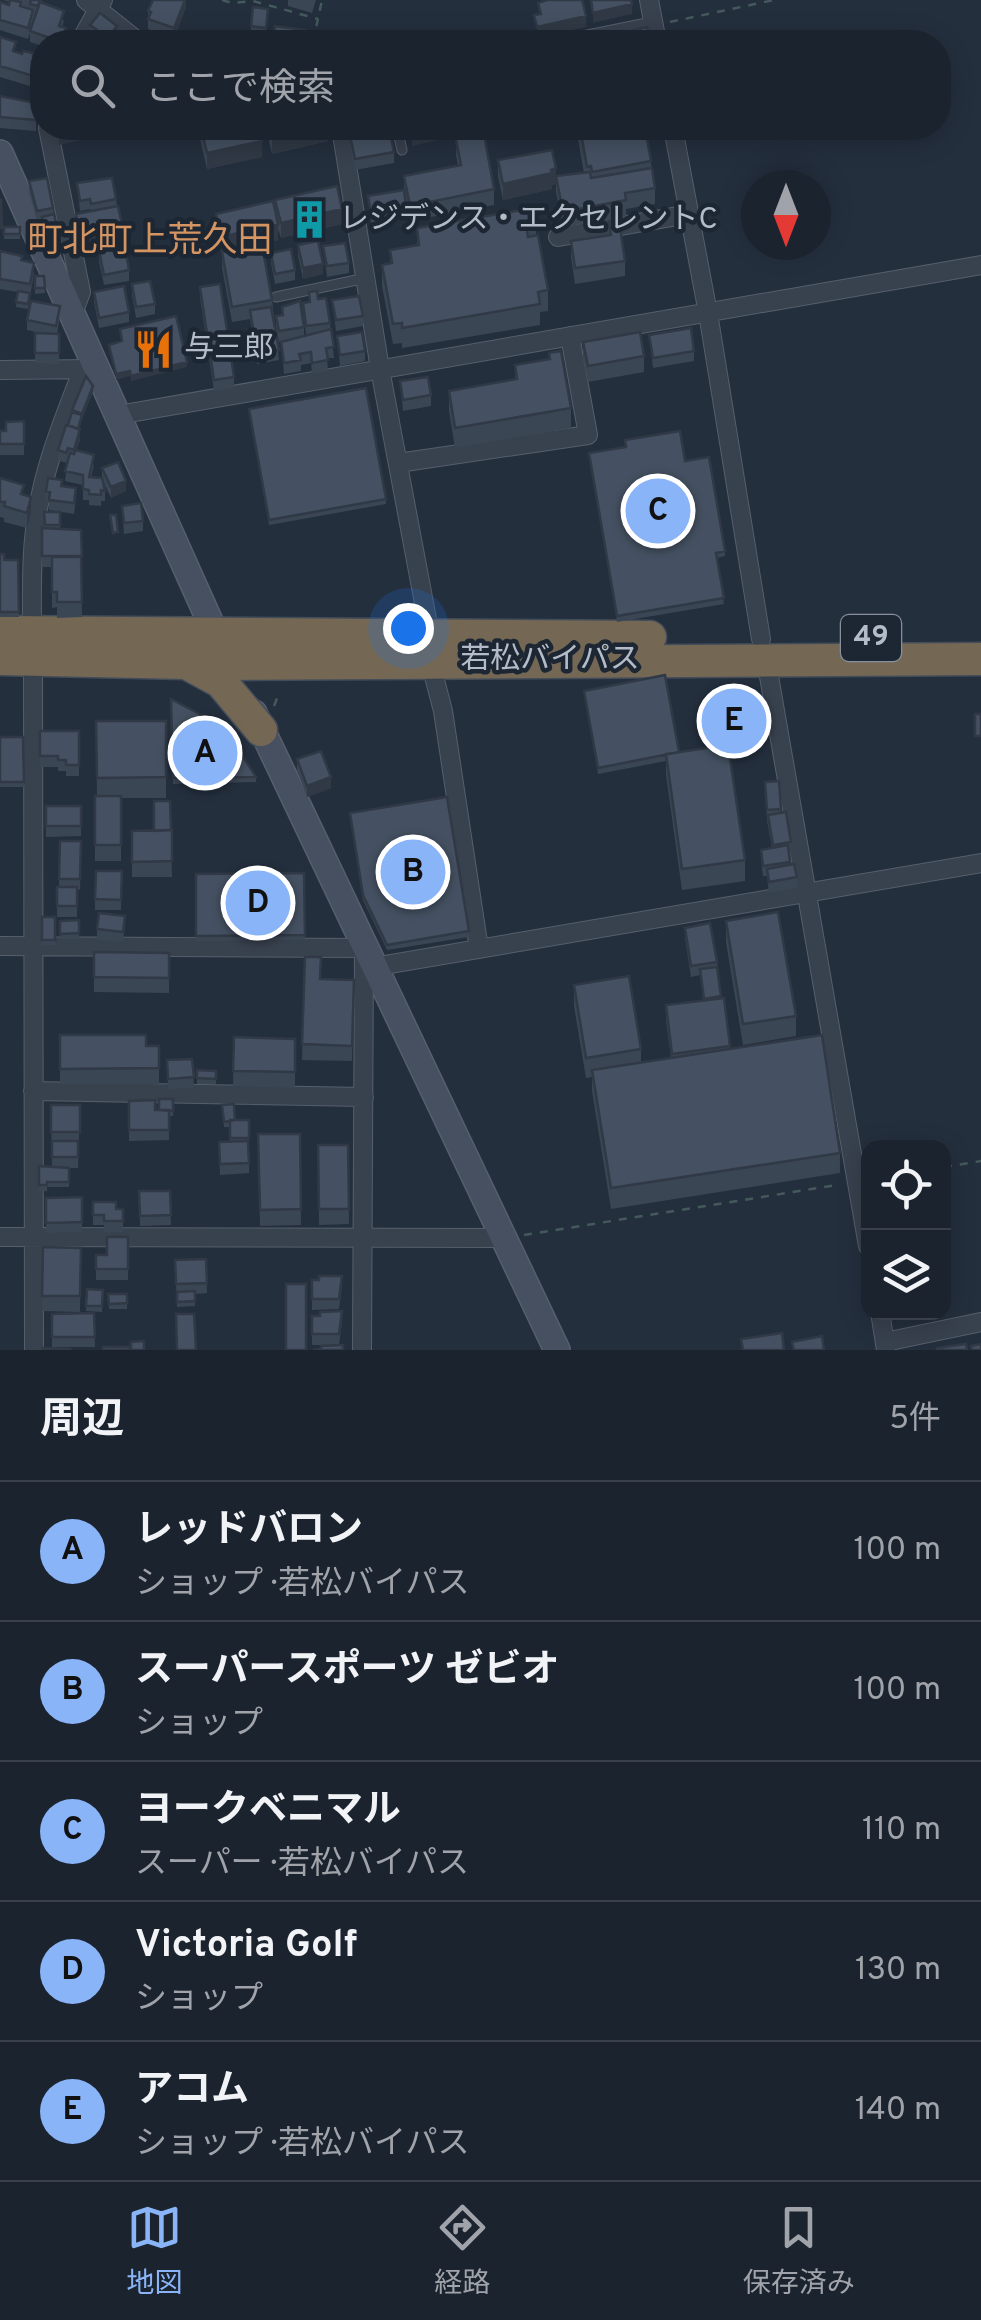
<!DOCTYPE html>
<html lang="ja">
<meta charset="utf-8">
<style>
body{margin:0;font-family:Overpass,"Noto Sans JP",sans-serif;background:#282f3a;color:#f1f3f6}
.controls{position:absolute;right:30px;bottom:30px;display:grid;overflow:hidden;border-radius:20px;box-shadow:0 5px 25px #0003}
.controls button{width:90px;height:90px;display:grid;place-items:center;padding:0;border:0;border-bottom:2px solid #39404a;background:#1b232e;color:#f1f3f6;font:50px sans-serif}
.compass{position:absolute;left:741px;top:170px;width:90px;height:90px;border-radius:50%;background:#1b232e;box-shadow:0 5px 25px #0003;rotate:180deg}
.you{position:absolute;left:408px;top:628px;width:35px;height:35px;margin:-25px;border:8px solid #fff;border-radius:50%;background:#1a73e8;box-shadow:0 0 0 15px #1a73e833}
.badge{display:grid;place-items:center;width:65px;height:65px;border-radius:50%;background:#8ab4f8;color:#111;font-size:32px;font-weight:700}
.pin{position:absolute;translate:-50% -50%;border:5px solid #fff;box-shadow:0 2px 10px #0006}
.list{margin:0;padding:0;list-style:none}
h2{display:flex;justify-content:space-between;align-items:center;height:130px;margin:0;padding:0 40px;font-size:42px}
h2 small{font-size:32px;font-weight:400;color:#a0a4aa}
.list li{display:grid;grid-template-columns:65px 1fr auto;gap:30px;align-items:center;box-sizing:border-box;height:140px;padding:0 40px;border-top:2px solid #39404a}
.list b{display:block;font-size:38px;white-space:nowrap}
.list p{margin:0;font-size:32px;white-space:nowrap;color:#a0a4aa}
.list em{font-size:32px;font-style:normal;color:#a0a4aa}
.icon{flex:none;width:55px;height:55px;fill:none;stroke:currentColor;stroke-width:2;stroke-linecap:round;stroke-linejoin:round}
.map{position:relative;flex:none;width:981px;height:1350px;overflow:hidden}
.search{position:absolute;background:#1b232e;box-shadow:0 5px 25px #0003;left:30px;right:30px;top:30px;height:110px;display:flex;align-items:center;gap:25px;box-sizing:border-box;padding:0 35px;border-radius:40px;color:#a0a4aa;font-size:38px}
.sheet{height:830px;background:#1b232e}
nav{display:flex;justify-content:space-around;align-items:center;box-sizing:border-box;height:140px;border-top:2px solid #39404a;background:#1b232e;font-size:28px;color:#a0a4aa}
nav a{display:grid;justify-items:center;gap:5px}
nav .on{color:#8ab4f8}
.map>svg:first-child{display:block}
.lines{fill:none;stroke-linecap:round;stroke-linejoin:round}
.lane-casing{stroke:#565f6c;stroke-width:11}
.street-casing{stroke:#565f6c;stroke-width:20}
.secondary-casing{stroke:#565f6c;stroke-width:28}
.highway-casing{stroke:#434c59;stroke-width:35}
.path{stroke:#44595c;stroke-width:2.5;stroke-dasharray:8 8;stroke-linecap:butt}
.lane{stroke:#38414e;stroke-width:9}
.street{stroke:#38414e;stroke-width:18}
.secondary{stroke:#465061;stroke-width:25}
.highway{stroke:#746855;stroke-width:32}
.wall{fill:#3b4654}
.shaded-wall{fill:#303945}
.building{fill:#455162;stroke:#303945;stroke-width:2.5}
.labels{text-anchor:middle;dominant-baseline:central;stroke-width:9;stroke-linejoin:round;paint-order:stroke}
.shield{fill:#1d2633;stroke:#878f9c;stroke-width:2.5}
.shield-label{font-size:28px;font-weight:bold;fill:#b4bcc9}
.poi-label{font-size:30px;fill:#b4bcc9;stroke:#1d2633;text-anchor:start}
.street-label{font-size:30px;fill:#b4bcc9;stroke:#1d2633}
.quarter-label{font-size:35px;fill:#d59563;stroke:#1d2633}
</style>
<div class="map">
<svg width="981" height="1350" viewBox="0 0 981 1350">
<rect width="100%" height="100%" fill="#242f3e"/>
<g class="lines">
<defs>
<path id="lane" d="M397 128 402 150
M276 297 366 278"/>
<path id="street" d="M86 0 139 42
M649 0 657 42
M80 42 103 0
M575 42 654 26
M48 128 81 292 72 316
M341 128 380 369 430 635
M673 128 708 313 761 639
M558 237 689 214
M0 370 91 369
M118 415 981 265
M398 463 588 435 570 336
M32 632C32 601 31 570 34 539 39 479 61 425 83 369
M33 659 34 1350
M766 659 868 1246
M430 661 443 711 479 949
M0 946 364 948 362 1350
M373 967 981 863
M33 1091 364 1097
M0 1237 503 1238
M880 1312 886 1350
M885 1342 981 1322"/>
<path id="secondary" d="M0 153 221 646
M254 713 557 1350"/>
<path id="highway" d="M0 632 650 637
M0 659 231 664 981 659
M188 664 221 682 261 730"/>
</defs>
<use href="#lane" class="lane-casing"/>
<use href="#street" class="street-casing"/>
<use href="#secondary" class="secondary-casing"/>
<use href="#highway" class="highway-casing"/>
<path class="path" d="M222 0 232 3 253 1 318 19
M670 22 774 0
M313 42 322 0
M274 706 280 691
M944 1167 981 1161
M524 1235 837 1185"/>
<use href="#lane" class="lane"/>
<use href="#street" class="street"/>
<use href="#secondary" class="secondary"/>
<use href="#highway" class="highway"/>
</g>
<path class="wall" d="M3 0H42L41 3 64 21 62 27 66 38 64 42H42V46L30 42V33L28 39 0 30V2L9 5 10 2Z
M186 0V7L174 39 148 29V11Z
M288 0H316L312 13 288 6Z
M268 9 266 33 251 31V26Z
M90 25 117 37 112 42H92Z
M0 37 16 52 42 59V78L40 89 0 77Z
M0 96 36 103V131L0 128Z
M200 128H259L262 157 207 169 200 139Z
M266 128H328V141L272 154Z
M443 128H483L494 189V205L410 221 404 191V176L458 165 456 155 457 136 445 138Z
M495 128H529V132L497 138Z
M576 128H645L655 188V204L626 209V216L563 227 556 192V176L584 173Z
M350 136 394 152V163L355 170 350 147Z
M498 160 556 184 552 185V189L503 200 498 176Z
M29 181 53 208 60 246 49 249 47 235 44 236 42 220 37 221 29 192Z
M77 183 116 199 122 236 79 245 76 225V214L91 211 90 209 80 211Z
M368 196 406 206V216L371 223Z
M275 200 342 224 281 238 278 229V240L222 252 272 300 279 360 257 364 250 319 232 322 222 268V252L216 229V214L275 211Z
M609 222 625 261V276L575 284 571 257V241L609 236Z
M536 223V236L548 290V311L540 312V325L402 348V343L393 344 382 286V265L390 264V250L417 245V228Z
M4 227H20V239H4Z
M298 245 323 274 303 279 298 256Z
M323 246 349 263V273L327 277Z
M0 251 22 261 34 273 28 309 16 307 18 292 0 289Z
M99 251 129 270V281L104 285 99 262Z
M271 253 295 270V280L275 284 271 263Z
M35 276H44L45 293 35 294Z
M132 284 155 304V314L136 318 132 295Z
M200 287 234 377V388L214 391 200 298Z
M94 292 129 312V322L99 328 94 302Z
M309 292 318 299 330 323 334 358H327L328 371 312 374 311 363 301 365V371L284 374 281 342H279L276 327V316L282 315V307L304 327V336L306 335 303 303 309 302Z
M332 300 363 316V326L336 331Z
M60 317 57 334H59V364L35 363V333H41L27 330V320Z
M649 335 694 351V361L653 368Z
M337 336 365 351V361L340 366Z
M583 342 644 356V372L588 382 583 358Z
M549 353 571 408V428L455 448 449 411V391L515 380V365L549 359Z
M400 381 431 395V406L403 411Z
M93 392 82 419 79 429 80 440 77 450 94 465 91 477 102 479V468L126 491 111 498 102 479 105 491V501H101V506L89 505V500H83V485L65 481 68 458 66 463 58 460V450L72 410Z
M249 409 386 499V504L269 525Z
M24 421V455H0V431H6Z
M625 440 685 461 725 551V556L717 558 724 604 617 622 589 453 625 447Z
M0 478 24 495 31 513 27 528 4 522V518L0 517Z
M62 486 76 498 74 514 49 510V503L46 502V491Z
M122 506 143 521V531L124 534Z
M44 512H60V529L81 530 82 617 57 618V607L52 608V567H42V528H45Z
M0 554 4 560H18L19 617H0Z
M722 689 745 743V749L731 751Z
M584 691 679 752 745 860V881L682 890 666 775V761L598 774Z
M171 699 256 777V782L173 784Z
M96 721H166V798H121V861H95V796H97Z
M40 731H79V776H66V771H58V767H40Z
M0 737H23L24 787H0Z
M297 759 331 788 307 797 297 770Z
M779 781 781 812 791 842V852L789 853 790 865 797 877V888L769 893 767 876H763L761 860V850L772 848 767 821 765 782Z
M170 801 172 877H132V831H154Z
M46 806H81V836L46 837Z
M350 813 469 931V937L387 950 363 900Z
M60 841H81L80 890 77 889V917H57V887H59Z
M122 871 121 910H95V899Z
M304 873 305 940 196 941V874Z
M42 917H55V945H42Z
M79 920V939H60V921Z
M726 921 796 1016V1036L743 1045 726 942Z
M125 926 123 942 97 940V929Z
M685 928 717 962 721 998H724L730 1049 840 1153V1173L611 1209 592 1091V1077L586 1078 574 1006V985L641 1049V1063L671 1058 666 1021V1005L703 1000 700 975 691 977 685 938Z
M94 952 169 953V993L94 992Z
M305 957 321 979 354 980 352 1061 302 1060Z
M60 1035 146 1046H159V1084H60Z
M234 1037 295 1039V1088L233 1086Z
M192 1059 194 1088 168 1089 167 1060Z
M197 1070 216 1071V1084H197Z
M173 1099V1116H169V1140L129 1141V1101L159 1110Z
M51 1105H80L78 1168H66H69V1187H47V1191H39V1166L52 1167Z
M222 1105 235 1120H249V1173L220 1175 219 1142H230V1127H224Z
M258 1134H300L301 1225 260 1226Z
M318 1145H348L349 1224 319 1225Z
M139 1191H170L171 1225 140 1226Z
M82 1197V1232L46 1233V1198Z
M93 1202 116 1209H123V1232H104V1225H93Z
M128 1237V1280H96V1255H107Z
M81 1248 80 1312 42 1311V1296Z
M206 1259 207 1293 195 1294V1306L177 1307 175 1260Z
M312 1280H319L342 1286 339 1309 312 1310Z
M87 1289 103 1290 102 1312 86 1311Z
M108 1294H127V1309H109Z
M94 1313 95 1347H52V1314Z
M312 1316 342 1322 339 1345H312Z"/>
<path class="shaded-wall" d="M185 0H186V7L174 39V28Z
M632 4V14L593 23V13Z
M586 16V27L537 38V27Z
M117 26V37L112 42H104Z
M89 128H94V137L59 145V134Z
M318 128H328V141L272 154V138Z
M438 130V140L412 146V136Z
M262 141V157L207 169V153Z
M556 168V184L552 185V189L503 200V184Z
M342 209V224L281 238V223Z
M278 224V240L221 252V237Z
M122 225V236L79 245V234Z
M60 241V246L49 249V243Z
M323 264V274L303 279V268Z
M187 362V367L131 381V376Z
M130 371V376L116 380V374Z
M93 386V392L82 419V414Z
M80 429V440L74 460V450Z
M126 481V491L111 498V487Z
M31 497V513L27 528V513Z
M331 777V788L307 797V786Z"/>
<path class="building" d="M10 0 21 2 20 6 33 10 28 28 0 20V2L9 5Z
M31 0H40L38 6 30 4Z
M153 0H185L174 28 148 19 151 12 148 11Z
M547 0H582L586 16 537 27 534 15 541 14 538 3Z
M591 0H631L632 4 593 13Z
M40 2 64 11 59 26 66 28 61 42 30 31Z
M253 7 268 9 266 28 251 26Z
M100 13 117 26 104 42H101L92 36 97 30 90 25Z
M275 26 305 30 303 42H273Z
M647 27 650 42H611L609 36Z
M201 32 216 38 213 42H196Z
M0 37 16 42 13 51 22 54 23 51 33 53V56L42 59V68L40 78 0 66Z
M0 96 36 103V120L0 117Z
M57 128H89L59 134Z
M201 128H259L262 141 207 153Z
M270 128H318L272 138Z
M410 128H438V130L412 136Z
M468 128H483L494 189 410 206 404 176 461 165 456 140 457 135 468 129Z
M580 128H645L651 161 592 172 591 166 587 167Z
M389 129 394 152 355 159 350 136Z
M552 150 556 168 551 170 552 173 503 184 498 160Z
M652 168 655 188 625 193 626 200 563 212 556 176 590 172 591 178Z
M47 178 53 208 37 211 29 181Z
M112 178 116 199 91 204 90 199 80 201 77 183Z
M337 186 342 209 281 223 275 200Z
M404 190 406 206 371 212 368 196Z
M0 200H1L2 228H0Z
M273 201 278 224 221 237 216 214Z
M118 206 122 225 79 234 76 214Z
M534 208 536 223 526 225 528 237 538 235 548 290 538 292 540 304 402 328V323L393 324 382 265 392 263 390 250 419 245 417 228Z
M54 214 57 228 44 230 42 217Z
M619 221 625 261 575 268 571 241 611 235 609 222Z
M4 227H20V234H4Z
M57 231 60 241 49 243 47 233Z
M318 241 323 264 303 268 298 245Z
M345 243 349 263 327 266 323 246Z
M262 245 272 300 232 307 222 252Z
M125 247 129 270 104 275 99 251Z
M291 249 295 270 275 274 271 253Z
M0 251 22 256 21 260 34 263 30 284 0 279Z
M35 276H44L45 288H35Z
M150 281 155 304 136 307 132 284Z
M220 284 234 377 214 380 200 287Z
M124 286 129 312 99 318 94 292Z
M18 291 30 293 28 304 16 302Z
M317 291 318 299 326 298 330 323 306 326 303 303 310 302 309 292Z
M359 296 363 316 336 320 332 300Z
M31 301 60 306 56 326 27 320Z
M300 301 304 327 279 331 276 316 283 315 282 307Z
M271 307 279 350 257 353 250 310Z
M176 316 187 362 131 376 130 371 116 374 109 345 122 341 120 329Z
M691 328 694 351 653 358 649 335Z
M331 329 334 347 326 348 328 360 312 363 311 352 299 354 301 360 284 363 281 342Z
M362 332 365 351 340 355 337 336Z
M640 332 644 356 588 366 583 342Z
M35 333 59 334V353H35Z
M561 351 571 408 455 428 449 391 517 379 515 365 550 359 549 353Z
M86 376 93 386 82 414 72 410Z
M428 377 431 395 403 400 400 381Z
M366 388 386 499 269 520 249 409Z
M72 412 82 415 78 429 68 425Z
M24 421V444H0V431H6V422Z
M66 425 80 429 74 450 68 448 66 453 58 450Z
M680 431 685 461 709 457 725 551 716 553 724 598 617 616 589 453 626 447 625 440Z
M76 450 94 455 89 477 102 478 105 491 101 490V495L89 494V490L83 489V475L65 471 70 453 74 454Z
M118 462 126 481 111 487 102 468Z
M0 478 24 485 21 494 31 497 27 513 4 506 5 502H0Z
M48 478 62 480 61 486 76 488 74 503 49 500 50 492 46 491Z
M141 503 143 521 124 523 122 506Z
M44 512H60V525H45Z
M110 515H116L118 532 113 533Z
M42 528 81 530 82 556H42Z
M0 554H4V560H18L19 612H0Z
M52 557H81L82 602H57V592H52Z
M665 675 679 752 598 768 584 691Z
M736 686 745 743 731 746 722 689Z
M171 699 224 727 256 777 173 778Z
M975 714H981V736H975Z
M96 721H166V777L97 778Z
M40 731H79V765H66V760H58V756H40Z
M0 737H23L24 782H0Z
M728 745 745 860 682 869 666 754Z
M321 751 331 777 307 786 297 759Z
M779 781 781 809 767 810 765 782Z
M95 796H121V845H95Z
M447 797 469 931 387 945 363 895 350 813Z
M154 801H170L171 830 154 831Z
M46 806H81V826H46Z
M786 812 791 842 773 845 768 815Z
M172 830V861L132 862V831Z
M60 841H81L80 879H59Z
M788 845 790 862 763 866 761 850Z
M794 864 797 877 769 882 767 869Z
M96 871H122L121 900 95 899Z
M304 873 305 935 196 936V874Z
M57 887H77V906H57Z
M778 912 796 1016 743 1024 726 921Z
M99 913 125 916 123 932 97 929Z
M42 917H55V940H42Z
M79 920V933L60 934V921Z
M710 923 717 962 691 966 685 928Z
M94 952 169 953V978L94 977Z
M305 957H321L320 979 354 980 352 1046 302 1044Z
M717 967 721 996 704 999 700 969Z
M629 976 641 1049 586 1058 574 985Z
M724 998 730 1046 672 1054 666 1005Z
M60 1035H146V1046H159V1068L60 1069Z
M822 1035 840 1153 611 1188 592 1070Z
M234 1037 295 1039V1072L233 1071Z
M192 1059 194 1077 168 1079 167 1060Z
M197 1070 216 1071V1079L197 1078Z
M159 1099H173V1111L159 1110Z
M155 1100V1110H169V1130H129V1101Z
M234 1104 235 1120 224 1122 222 1105Z
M51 1105H80V1132H51Z
M230 1120H249V1138H230Z
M258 1134H300L301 1209 260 1210Z
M52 1141H78V1157H52Z
M248 1141 249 1163 220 1164 219 1142Z
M318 1145H348L349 1209H319Z
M39 1166 69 1168V1182H47V1185H39Z
M139 1191H170L171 1215 140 1216Z
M82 1197V1222L46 1223V1198Z
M93 1202H116V1209H123V1221H104V1215H93Z
M107 1237H128V1269H96V1255H107Z
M43 1247 81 1248 80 1296H42Z
M206 1259 207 1283 176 1284 175 1260Z
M319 1276H342L339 1299H312V1280H319Z
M286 1284H306V1350H286Z
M87 1289 103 1290 102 1306H86Z
M195 1291V1301L177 1302V1292Z
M108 1294H127V1303L109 1304Z
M342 1311 339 1334H312V1316H320V1312Z
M94 1313 95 1337H52V1314Z
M176 1314H194L196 1350H177Z
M782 1333 784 1350H743L741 1339Z
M822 1336 824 1350H794L792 1342Z
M144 1341V1350H131V1342Z
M966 1344 967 1350H937V1348Z
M981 1344V1350H972L971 1346Z
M343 1345V1350H313L321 1349V1346Z
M103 1347H129V1350H103Z
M43 1348 70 1349V1350H43Z"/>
<defs>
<symbol id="building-bare" viewBox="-9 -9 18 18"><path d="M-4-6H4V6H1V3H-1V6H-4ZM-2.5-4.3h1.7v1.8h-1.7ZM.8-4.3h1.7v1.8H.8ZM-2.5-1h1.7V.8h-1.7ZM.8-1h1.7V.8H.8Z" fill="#0f9aa8" stroke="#1d2633" stroke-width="2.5" paint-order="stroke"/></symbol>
<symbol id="restaurant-bare" viewBox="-9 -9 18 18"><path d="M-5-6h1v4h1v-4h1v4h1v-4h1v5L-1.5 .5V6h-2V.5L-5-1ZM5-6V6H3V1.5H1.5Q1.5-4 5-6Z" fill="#e8710a" stroke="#1d2633" stroke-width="2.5" paint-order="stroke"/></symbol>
</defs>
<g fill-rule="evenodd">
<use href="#building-bare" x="282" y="192" width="55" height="55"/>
<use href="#restaurant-bare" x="126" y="322" width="55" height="55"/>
</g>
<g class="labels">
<rect class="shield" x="841" y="615" width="60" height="46" rx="8"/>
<g class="shield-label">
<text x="871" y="638">49</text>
</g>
<g class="poi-label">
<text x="339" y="220">レジデンス・エクセレントC</text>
<text x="184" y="349">与三郎</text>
</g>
<g class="street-label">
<text x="550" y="660">若松バイパス</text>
</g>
<g class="quarter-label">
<text x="150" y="242">町北町上荒久田</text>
</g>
</g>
</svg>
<div class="controls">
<button><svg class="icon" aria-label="locate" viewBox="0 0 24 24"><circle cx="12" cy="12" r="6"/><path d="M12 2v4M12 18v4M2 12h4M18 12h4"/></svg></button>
<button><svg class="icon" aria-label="layers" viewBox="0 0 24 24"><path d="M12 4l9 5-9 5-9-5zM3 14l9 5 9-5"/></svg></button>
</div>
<svg class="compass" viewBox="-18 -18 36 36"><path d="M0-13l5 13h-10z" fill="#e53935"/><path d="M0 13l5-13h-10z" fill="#a0a4aa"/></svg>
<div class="you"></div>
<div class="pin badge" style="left:205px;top:753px">A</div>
<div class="pin badge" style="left:413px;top:872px">B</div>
<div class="pin badge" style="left:658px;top:511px">C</div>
<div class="pin badge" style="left:258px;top:903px">D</div>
<div class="pin badge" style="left:734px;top:721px">E</div>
<div class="search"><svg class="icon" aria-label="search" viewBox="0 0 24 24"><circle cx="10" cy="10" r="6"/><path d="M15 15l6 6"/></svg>ここで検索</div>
</div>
<section class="sheet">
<h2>周辺<small>5件</small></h2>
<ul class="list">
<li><span class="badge">A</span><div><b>レッドバロン</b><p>ショップ · 若松バイパス</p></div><em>100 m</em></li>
<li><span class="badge">B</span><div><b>スーパースポーツ ゼビオ</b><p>ショップ</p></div><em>100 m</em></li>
<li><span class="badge">C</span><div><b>ヨークベニマル</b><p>スーパー · 若松バイパス</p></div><em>110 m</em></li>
<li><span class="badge">D</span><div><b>Victoria Golf</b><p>ショップ</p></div><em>130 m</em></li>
<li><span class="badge">E</span><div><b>アコム</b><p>ショップ · 若松バイパス</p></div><em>140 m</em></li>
</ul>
</section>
<nav>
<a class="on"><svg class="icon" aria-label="map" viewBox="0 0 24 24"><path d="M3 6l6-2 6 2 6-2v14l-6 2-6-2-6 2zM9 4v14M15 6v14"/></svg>地図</a>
<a><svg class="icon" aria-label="directions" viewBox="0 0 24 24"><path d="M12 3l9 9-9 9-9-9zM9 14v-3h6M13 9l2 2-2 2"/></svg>経路</a>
<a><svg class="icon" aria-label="saved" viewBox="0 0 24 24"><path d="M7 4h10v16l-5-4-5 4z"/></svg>保存済み</a>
</nav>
